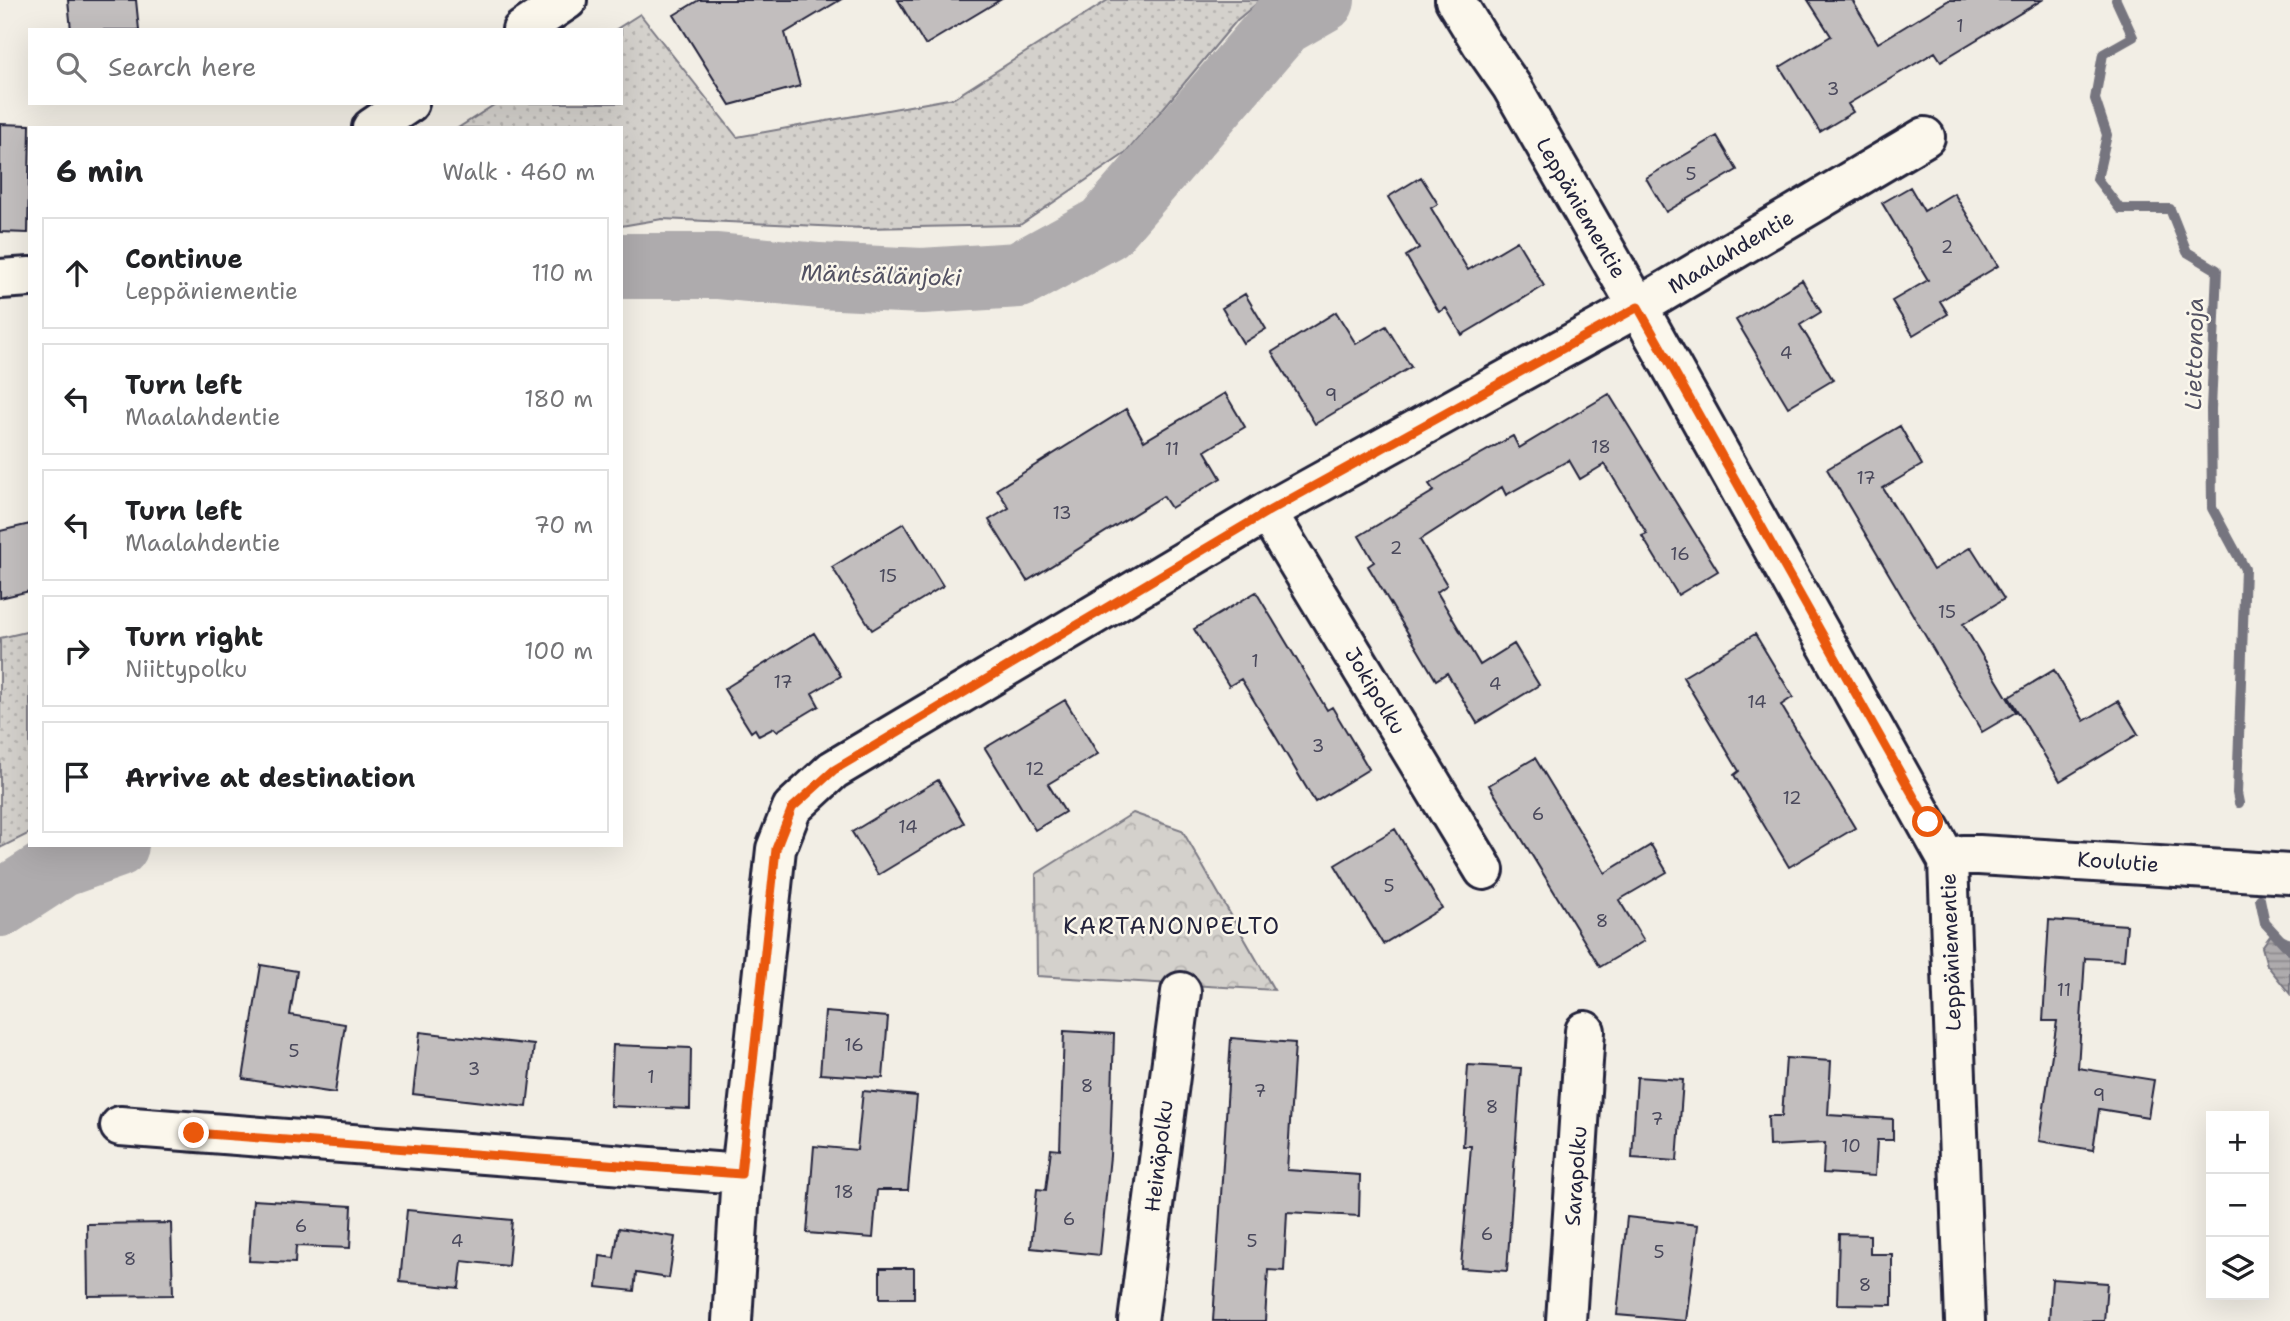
<!DOCTYPE html>
<meta charset="utf-8">
<style>
body{margin:0;font-family:"Shantell Sans",sans-serif;background:#f2f2f2;color:#202124}
.controls{position:absolute;right:21px;bottom:21px;display:grid;overflow:hidden;border-radius:0px;box-shadow:0 7px 28px #0002}
.controls button{width:63px;height:63px;display:grid;place-items:center;padding:0;border:0;border-bottom:2px solid #e0e0e0;background:#fff;color:#202124;font:35px sans-serif}
.stop{position:absolute;width:21px;height:21px;margin:-16px;border:5px solid #ea580c;border-radius:50%;background:#fff}
.stop.end{background:#ea580c;border-color:#fff;box-shadow:0 2px 7px #0008}
.list{margin:0;padding:0;list-style:none}
h2{display:flex;justify-content:space-between;align-items:center;height:91px;margin:0;padding:0 28px;font-size:30px}
h2 small{font-size:23px;font-weight:400;color:#757577}
.list li{display:grid;grid-template-columns:46px 1fr auto;gap:21px;align-items:center;box-sizing:border-box;height:112px;margin:0 14px 14px;padding:0 14px;border:2px solid #e0e0e0;border-radius:0px}
.list b{display:block;font-size:26px;white-space:nowrap}
.list p{margin:0;font-size:23px;white-space:nowrap;color:#757577}
.list em{font-size:23px;font-style:normal;color:#757577}
.icon{flex:none;width:38px;height:38px;fill:none;stroke:currentColor;stroke-width:2;stroke-linecap:round;stroke-linejoin:round}
.map{position:relative;flex:none;width:2290px;height:1321px;overflow:hidden}
.search{position:absolute;background:#fff;box-shadow:0 7px 28px #0002;left:28px;top:28px;width:595px;height:77px;display:flex;align-items:center;gap:18px;box-sizing:border-box;padding:0 24px;border-radius:0px;color:#757577;font-size:26px}
.panel{position:absolute;background:#fff;box-shadow:0 7px 28px #0002;left:28px;top:126px;width:595px;height:721px;border-radius:0px}
.map>svg:first-child{display:block}
.grass{fill:url(#grass-dots);stroke:#7b7a84;stroke-width:2}
.forest{fill:url(#forest-crowns);stroke:#7b7a84;stroke-width:2}
.water{fill:url(#water-rules);stroke:#76747f;stroke-width:2}
.lines{fill:none;stroke-linecap:round;stroke-linejoin:round}
.stream{stroke:#76747f;stroke-width:10}
.river{stroke:#aeabad;stroke-width:66}
.building{fill:#c2bebe;stroke:#22223b;stroke-width:2}
.minor-casing{stroke:#22223b;stroke-width:44}
.minor{stroke:#fbf7ec;stroke-width:38}
.route{stroke:#ea580c;stroke-width:9}
.labels{text-anchor:middle;dominant-baseline:central;stroke-width:5;stroke-linejoin:round;paint-order:stroke}
.number-label{font-size:18px;fill:#4a495c}
.street-label{font-size:21px;fill:#22223b;stroke:#fbf7ec}
.water-label{font-size:23px;font-style:italic;fill:#535263;stroke:#fbf7ec}
.neighbourhood-label{font-size:23px;letter-spacing:2px;fill:#22223b;stroke:#fbf7ec}
</style>
<div class="map">
<svg width="2290" height="1321" viewBox="0 0 2290 1321">
<defs>
<pattern id="grass-dots" width="8" height="8" patternUnits="userSpaceOnUse" patternTransform="scale(1.75)"><rect width="8" height="8" fill="#d4d1cc"/><path d="M2 2h.1M6 6h.1" fill="none" stroke="#b6b3b0" stroke-width="1.8" stroke-linecap="round"/></pattern>
<pattern id="forest-crowns" width="20" height="18" patternUnits="userSpaceOnUse" patternTransform="scale(1.75)"><rect width="20" height="18" fill="#d4d1cc"/><path d="M2 6a3 3 0 1 1 6 0M12 15a3 3 0 1 1 6 0" fill="none" stroke="#b6b3b0"/></pattern>
<pattern id="water-rules" width="6" height="5" patternUnits="userSpaceOnUse" patternTransform="scale(1.75)"><rect width="6" height="5" fill="#aeabad"/><path d="M0 2.5h6" fill="none" stroke="#8d8b8e"/></pattern>
</defs>
<rect width="100%" height="100%" fill="#f2eee5"/>
<filter id="ink" filterUnits="userSpaceOnUse"><feTurbulence type="fractalNoise" baseFrequency=".0143" numOctaves="2"/><feDisplacementMap in="SourceGraphic" scale="14" xChannelSelector="R" yChannelSelector="G"/><feConvolveMatrix kernelMatrix="1 2 1 2 8 2 1 2 1" color-interpolation-filters="sRGB"/></filter>
<g filter="url(#ink)">
<path class="grass" d="M1108 0H1261L1237 20 1126 153 1020 225 863 228 662 219 621 226V128H458L497 103H621V30H615L640 14 737 137 954 98Z
M30 631V833L0 848V638Z"/>
<path class="forest" d="M1133 813 1182 830 1274 990 1037 976 1036 874Z"/>
<path class="water" d="M2273 932 2290 940V994L2267 965 2262 947Z"/>
<g class="lines">
<path class="stream" d="M2116 0 2133 37 2103 54 2095 99 2107 135 2097 179 2120 209H2170L2187 252 2217 270 2211 409 2212 508 2245 569 2237 793 2239 803
M2260 899 2265 923 2290 950"/>
<path class="river" d="M621 266H717L819 276 922 281 1019 275 1105 228 1282 23 1322 0
M0 904 60 865 116 845"/>
</g>
<path class="building" d="M68 0H136L139 30H71Z
M699 0H840L785 33 800 86 730 105 674 15Z
M898 0H1000L925 45Z
M1808 0H1852L1878 43 1949 0H2042L1941 61 1935 52 1848 104 1853 112 1820 132 1780 67 1831 36Z
M0 124 30 125 28 233 0 232Z
M1717 136 1737 170 1666 212 1646 178Z
M1421 177 1438 204 1431 208 1468 270 1517 241 1544 286 1462 335 1446 308 1439 312 1406 256 1419 248 1388 197Z
M1910 187 1924 211 1954 193 1998 266 1940 301 1948 314 1913 335 1892 301 1928 280 1882 203Z
M1802 280 1821 312 1800 325 1833 380 1788 407 1736 320Z
M1245 294 1266 329 1243 343 1222 308Z
M1336 312 1356 344 1386 326 1411 367 1315 424 1272 352Z
M1225 393 1245 427 1205 451 1221 478 1171 508 1163 496 1027 581 989 520 1009 508 997 489 1126 409 1144 441Z
M1609 394 1718 571 1678 595 1642 536 1647 534 1605 464 1580 479 1569 460 1506 495 1502 487 1420 540 1447 585 1437 592 1480 665 1514 644 1539 685 1477 723 1447 673 1436 680 1368 566 1374 562 1359 536 1434 491 1429 484 1445 474 1513 436 1519 448Z
M1900 426 1922 465 1883 488 1933 570 1971 547 2004 599 1963 624 2016 712 1982 732 1827 469Z
M904 523 943 586 872 630 832 567Z
M30 524V591L0 598V531Z
M1256 592 1327 710 1332 707 1369 769 1315 802 1241 679 1229 686 1194 629Z
M814 633 841 676 812 693 819 706 777 731 774 728 759 736 755 729 751 732 724 689Z
M1755 634 1793 697 1781 705 1855 828 1789 867 1734 775 1739 771 1683 677Z
M2054 670 2084 721 2118 701 2138 734 2060 781 2009 697Z
M1065 700 1098 754 1048 784 1065 812 1035 830 985 748Z
M1535 758 1605 873 1651 845 1667 872 1619 900 1644 941 1600 967 1489 785Z
M938 780 964 823 878 875 852 832Z
M1395 829 1442 908 1383 944 1335 865Z
M2049 920 2127 925 2124 960 2085 958 2078 1068 2154 1080 2148 1117 2099 1109 2093 1150 2039 1141 2057 1021H2043Z
M261 965 297 971 290 1015 345 1024 335 1093 243 1079Z
M825 1012 888 1017 883 1078 820 1074Z
M1064 1031 1114 1034 1110 1156 1100 1255 1031 1248 1037 1189 1046 1190 1051 1149 1060 1150Z
M420 1032 534 1045 527 1107 413 1094Z
M1231 1038 1295 1043 1287 1170 1360 1175 1359 1216 1287 1212 1284 1271 1268 1270 1265 1321H1213Z
M613 1045 691 1048 690 1109 610 1106Z
M1786 1058 1831 1061 1828 1115 1893 1119V1140H1877L1875 1176 1823 1173 1825 1143 1769 1146 1768 1116H1782Z
M1468 1065 1521 1068 1507 1271 1461 1268 1471 1146H1463Z
M1637 1077 1683 1080 1677 1161 1632 1158Z
M863 1091 917 1096 908 1190H877L873 1238 807 1233 814 1146 857 1150Z
M253 1200 352 1206 350 1248 296 1246 295 1263 249 1261Z
M407 1210 512 1220 508 1266 462 1261 459 1288 400 1282Z
M1627 1217 1698 1225 1686 1321 1617 1315Z
M171 1223 173 1295 88 1296 87 1224Z
M619 1228 675 1237 669 1278 636 1273 634 1291 597 1287 600 1256 614 1258Z
M1839 1234 1870 1235V1254H1892V1305L1837 1304Z
M880 1268H914V1298H880Z
M2052 1279 2107 1283 2104 1321H2049Z"/>
<g class="lines">
<defs>
<path id="minor" d="M1455 0 1482 44 1512 87 1638 307 1948 861 1965 1321
M522 30 567 0
M372 128 409 103
M0 279 30 277
M1267 512 1484 870
M1948 861 1962 855H1979L2290 874
M120 1126 741 1174
M732 1321 741 1174 776 849 792 808 833 770 1267 512 1638 307 1925 137
M1138 1321 1181 992
M1566 1321 1585 1031"/>
</defs>
<use href="#minor" class="minor-casing"/>
<use href="#minor" class="minor"/>
</g>
</g>
<g class="lines" filter="url(#ink)">
<path class="route" d="M194 1133 741 1174 776 849 792 808 834 770 1267 512 1638 307 1928 822"/>
</g>
<g class="labels">
<g class="number-label">
<text x="1960" y="26">1</text>
<text x="1833" y="89">3</text>
<text x="1691" y="174">5</text>
<text x="1947" y="247">2</text>
<text x="1786" y="353">4</text>
<text x="1331" y="395">9</text>
<text x="1601" y="447">18</text>
<text x="1172" y="449">11</text>
<text x="1866" y="478">17</text>
<text x="1062" y="513">13</text>
<text x="1396" y="548">2</text>
<text x="1680" y="554">16</text>
<text x="888" y="576">15</text>
<text x="1947" y="612">15</text>
<text x="1255" y="661">1</text>
<text x="783" y="682">17</text>
<text x="1495" y="684">4</text>
<text x="1757" y="702">14</text>
<text x="1318" y="746">3</text>
<text x="1035" y="769">12</text>
<text x="1792" y="798">12</text>
<text x="1538" y="814">6</text>
<text x="908" y="827">14</text>
<text x="1389" y="886">5</text>
<text x="1602" y="921">8</text>
<text x="2064" y="990">11</text>
<text x="854" y="1045">16</text>
<text x="294" y="1051">5</text>
<text x="474" y="1069">3</text>
<text x="651" y="1077">1</text>
<text x="1087" y="1086">8</text>
<text x="1260" y="1091">7</text>
<text x="2099" y="1095">9</text>
<text x="1492" y="1107">8</text>
<text x="1657" y="1119">7</text>
<text x="1851" y="1146">10</text>
<text x="844" y="1192">18</text>
<text x="1069" y="1219">6</text>
<text x="301" y="1226">6</text>
<text x="1487" y="1234">6</text>
<text x="457" y="1241">4</text>
<text x="1252" y="1241">5</text>
<text x="1659" y="1252">5</text>
<text x="130" y="1259">8</text>
<text x="1865" y="1285">8</text>
</g>
<g class="street-label">
<text transform="translate(1581 208) rotate(60)">Leppäniementie</text>
<text transform="translate(1731 252) rotate(-31)">Maalahdentie</text>
<text transform="translate(1375 691) rotate(59)">Jokipolku</text>
<text transform="translate(2118 862) rotate(4)">Koulutie</text>
<text transform="translate(1951 952) rotate(-92)">Leppäniementie</text>
<text transform="translate(1159 1156) rotate(-83)">Heinäpolku</text>
<text transform="translate(1576 1176) rotate(-86)">Sarapolku</text>
</g>
<g class="water-label">
<text transform="translate(881 275) rotate(2)">Mäntsälänjoki</text>
<text transform="translate(2194 354) rotate(-89)">Liettonoja</text>
</g>
<g class="neighbourhood-label">
<text x="1172" y="926">KARTANONPELTO</text>
</g>
</g>
</svg>
<div class="controls">
<button>+</button>
<button>−</button>
<button><svg class="icon" aria-label="layers" viewBox="0 0 24 24"><path d="M12 4l9 5-9 5-9-5zM3 14l9 5 9-5"/></svg></button>
</div>
<div class="stop" style="left:1928px;top:822px"></div>
<div class="stop end" style="left:194px;top:1133px"></div>
<div class="search"><svg class="icon" aria-label="search" viewBox="0 0 24 24"><circle cx="10" cy="10" r="6"/><path d="M15 15l6 6"/></svg>Search here</div>
<section class="panel">
<h2>6 min<small>Walk · 460 m</small></h2>
<ul class="list">
<li><svg class="icon" aria-label="ahead" viewBox="0 0 24 24"><path d="M12 20V5M6 11l6-6 6 6"/></svg><div><b>Continue</b><p>Leppäniementie</p></div><em>110 m</em></li>
<li><svg class="icon" aria-label="left" viewBox="0 0 24 24"><path d="M17 20v-9H6M10 6l-5 5 5 5"/></svg><div><b>Turn left</b><p>Maalahdentie</p></div><em>180 m</em></li>
<li><svg class="icon" aria-label="left" viewBox="0 0 24 24"><path d="M17 20v-9H6M10 6l-5 5 5 5"/></svg><div><b>Turn left</b><p>Maalahdentie</p></div><em>70 m</em></li>
<li><svg class="icon" aria-label="right" viewBox="0 0 24 24"><path d="M7 20v-9h11M14 6l5 5-5 5"/></svg><div><b>Turn right</b><p>Niittypolku</p></div><em>100 m</em></li>
<li><svg class="icon" aria-label="arrive" viewBox="0 0 24 24"><path d="M6 21V4h12l-3 4 3 4H6"/></svg><div><b>Arrive at destination</b></div></li>
</ul>
</section>
</div>
